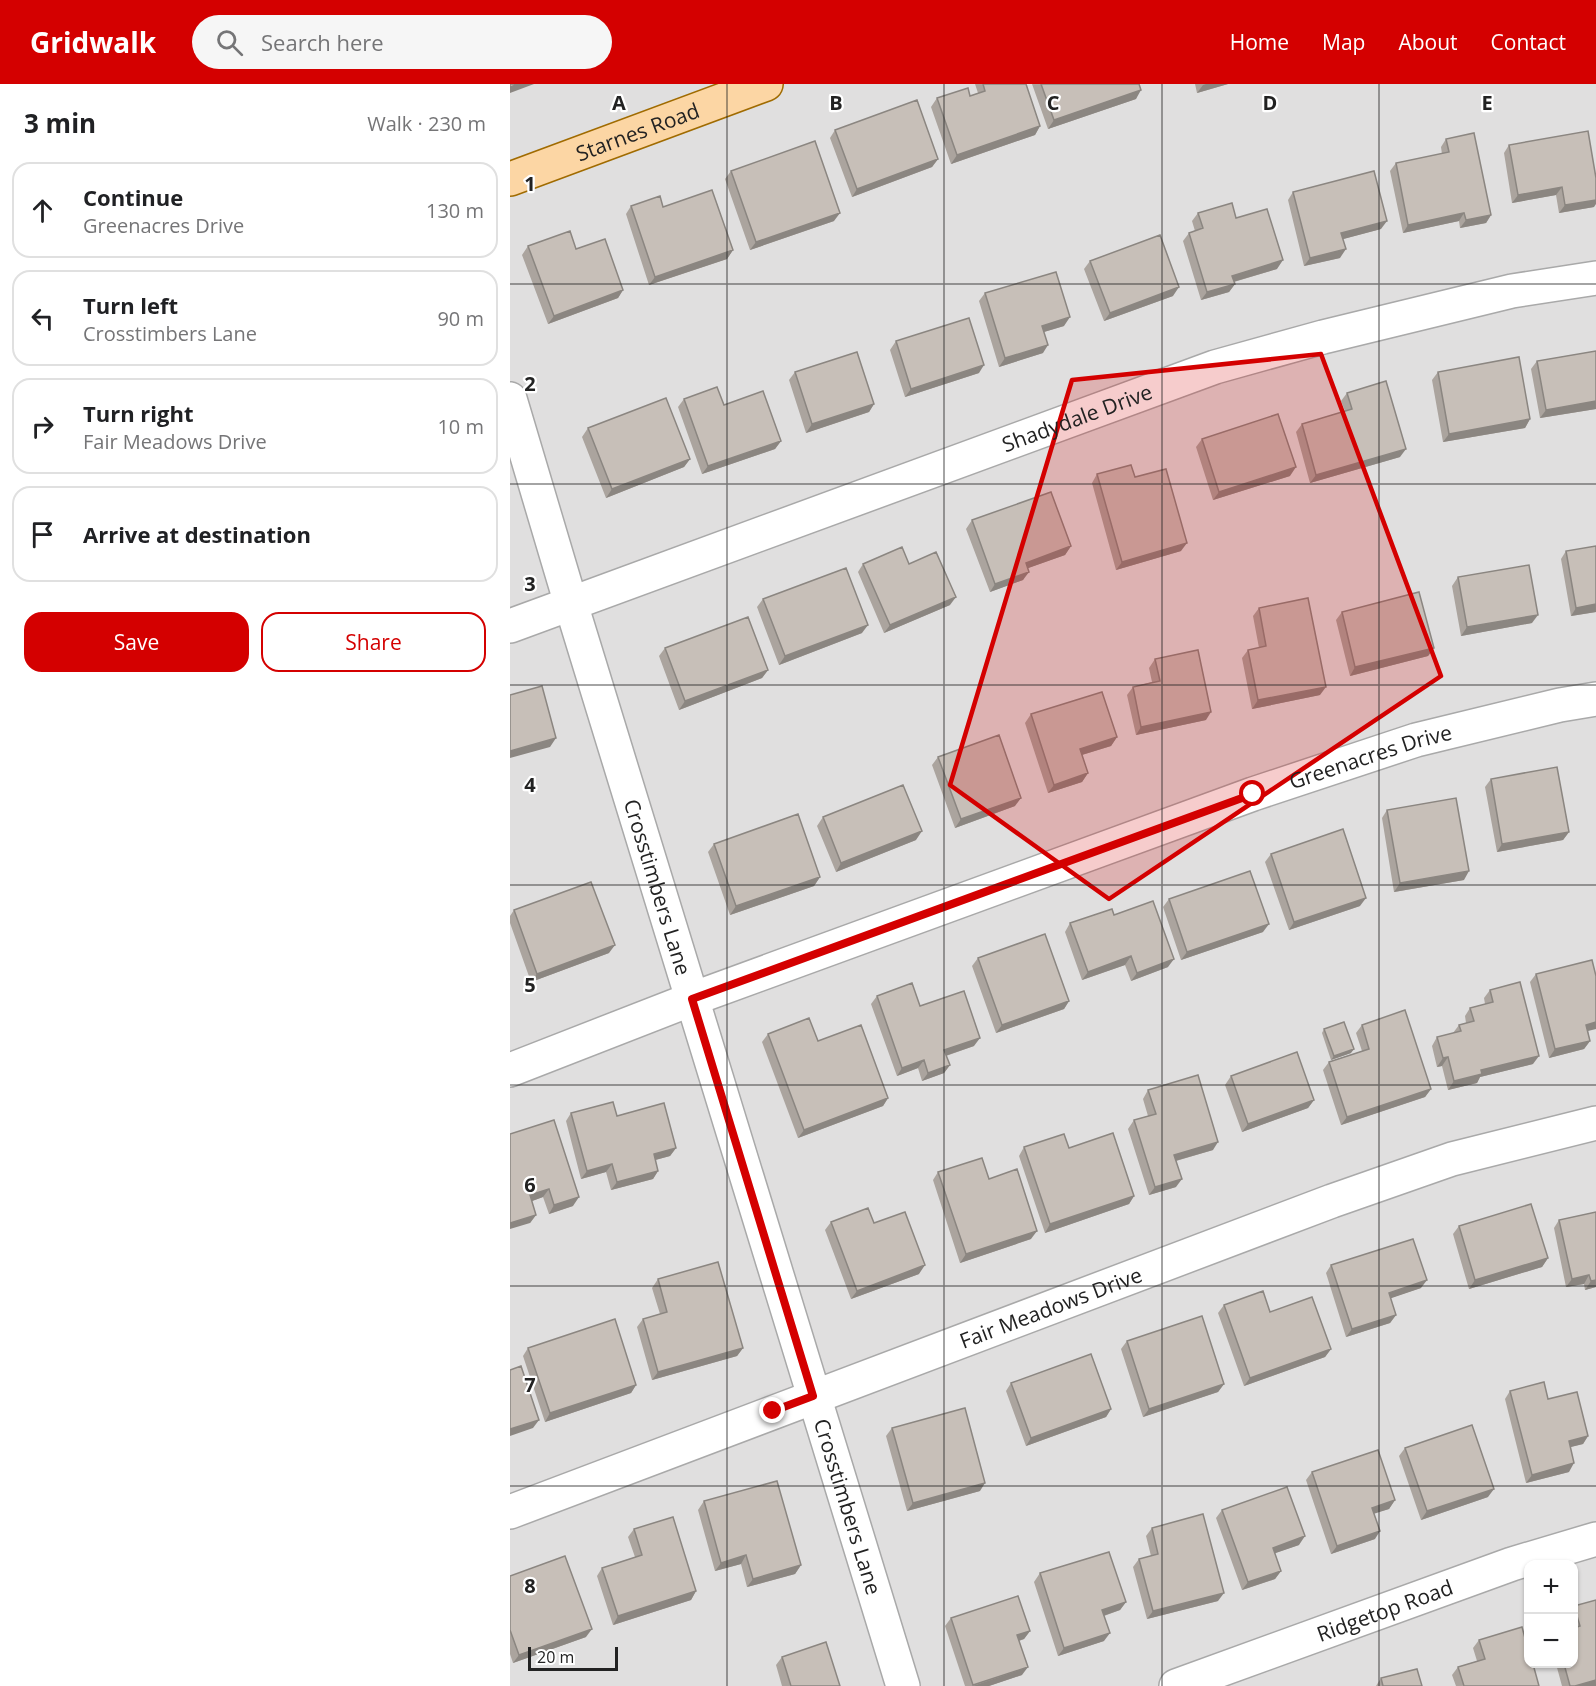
<!DOCTYPE html>
<meta charset="utf-8">
<style>
body{margin:0;font-family:"Open Sans",sans-serif;background:#f6f6f6;color:#202124}
.controls{position:absolute;right:18px;bottom:18px;display:grid;overflow:hidden;border-radius:12px;box-shadow:0 2px 4px #0004}
.controls button{width:54px;height:54px;display:grid;place-items:center;padding:0;border:0;border-bottom:2px solid #e0e0e0;background:#fff;color:#202124;font:30px sans-serif}
.scale{position:absolute;left:18px;bottom:15px;width:90px;box-sizing:border-box;padding-left:6px;border:3px solid #222;border-top:0;font-size:16px;line-height:21px;white-space:nowrap;color:#222;-webkit-text-stroke:4px #fff;paint-order:stroke}
.stop{position:absolute;width:18px;height:18px;margin:-14px;border:4px solid #d40000;border-radius:50%;background:#fff}
.stop.end{background:#d40000;border-color:#fff;box-shadow:0 2px 6px #0008}
.list{margin:0;padding:0;list-style:none}
h2{display:flex;justify-content:space-between;align-items:center;height:78px;margin:0;padding:0 24px;font-size:26px}
h2 small{font-size:20px;font-weight:400;color:#757577}
.list li{display:grid;grid-template-columns:39px 1fr auto;gap:18px;align-items:center;box-sizing:border-box;height:96px;margin:0 12px 12px;padding:0 12px;border:2px solid #e0e0e0;border-radius:18px}
.list b{display:block;font-size:22px;white-space:nowrap}
.list p{margin:0;font-size:20px;white-space:nowrap;color:#757577}
.list em{font-size:20px;font-style:normal;color:#757577}
.actions{display:flex;gap:12px;padding:18px 24px}
.actions a{flex:1;padding:14px 0;border:2px solid #d40000;border-radius:18px;text-align:center;font-size:21px;color:#d40000}
.actions .main{background:#d40000;color:#fff}
.icon{flex:none;width:33px;height:33px;fill:none;stroke:currentColor;stroke-width:2;stroke-linecap:round;stroke-linejoin:round}
.map{position:relative;flex:none;width:1086px;height:1602px;overflow:hidden}
header{display:flex;align-items:center;gap:36px;box-sizing:border-box;height:84px;padding:0 30px;background:#d40000;color:#fff}
header strong{font-size:28px}
nav{display:flex;gap:33px;margin-inline-start:auto;font-size:21px}
.search{width:420px;height:54px;background:#f6f6f6;display:flex;align-items:center;gap:15px;box-sizing:border-box;padding:0 21px;border-radius:33px;color:#757577;font-size:22px}
main{display:flex}
aside{flex:1;background:#fff}
.map>svg:first-child{display:block}
.residential{fill:#e0dfdf;fill-rule:evenodd}
.lines{fill:none;stroke-linecap:round;stroke-linejoin:round}
.minor-casing{stroke:#a9a9a9;stroke-width:36}
.major-casing{stroke:#a06b00;stroke-width:36}
.minor{stroke:#fff;stroke-width:33}
.major{stroke:#fcd6a4;stroke-width:33}
.wall{fill:#aba49e}
.shaded-wall{fill:#8b8681}
.building{fill:#c7bfb8;stroke:#8b8681;stroke-width:1.5}
.route{stroke:#d40000;stroke-width:8}
.marked{fill:#d40000;fill-opacity:0.2;stroke:#d40000;stroke-width:4.5;stroke-linejoin:round}
.grid{fill:none;stroke:#222;stroke-width:1.5;stroke-opacity:0.55}
.labels{text-anchor:middle;dominant-baseline:central;stroke-width:4.5;stroke-linejoin:round;paint-order:stroke}
.street-label{font-size:21px;fill:#222;stroke:#fff}
.grid-label{font-size:20px;text-anchor:middle;font-weight:bold;fill:#222;stroke:#fff;stroke-width:4.5;stroke-linejoin:round;paint-order:stroke}
</style>
<header>
<strong>Gridwalk</strong>
<div class="search"><svg class="icon" aria-label="search" viewBox="0 0 24 24"><circle cx="10" cy="10" r="6"/><path d="M15 15l6 6"/></svg>Search here</div>
<nav><a>Home</a><a>Map</a><a>About</a><a>Contact</a></nav>
</header>
<main>
<aside>
<h2>3 min<small>Walk · 230 m</small></h2>
<ul class="list">
<li><svg class="icon" aria-label="ahead" viewBox="0 0 24 24"><path d="M12 20V5M6 11l6-6 6 6"/></svg><div><b>Continue</b><p>Greenacres Drive</p></div><em>130 m</em></li>
<li><svg class="icon" aria-label="left" viewBox="0 0 24 24"><path d="M17 20v-9H6M10 6l-5 5 5 5"/></svg><div><b>Turn left</b><p>Crosstimbers Lane</p></div><em>90 m</em></li>
<li><svg class="icon" aria-label="right" viewBox="0 0 24 24"><path d="M7 20v-9h11M14 6l5 5-5 5"/></svg><div><b>Turn right</b><p>Fair Meadows Drive</p></div><em>10 m</em></li>
<li><svg class="icon" aria-label="arrive" viewBox="0 0 24 24"><path d="M6 21V4h12l-3 4 3 4H6"/></svg><div><b>Arrive at destination</b></div></li>
</ul>
<div class="actions"><a class="main">Save</a><a>Share</a></div>
</aside>
<div class="map">
<svg width="1086" height="1602" viewBox="0 0 1086 1602">
<rect width="100%" height="100%" fill="#f2efe9"/>
<path class="residential" d="M0 0H1086V1602H0ZM1018 1480H1064V1580H1018Z"/>
<g class="lines">
<defs>
<g id="minor">
<path id="s1" d="M0 315 61 520 393 1602"/>
<path id="s2" d="M0 542 705 283 813 253 1002 207 1086 194"/>
<path id="s3" d="M0 986 182 915 743 710 906 656 1050 621 1086 615"/>
<path id="s4" d="M0 1428 822 1117 942 1075 1086 1039"/>
<path id="s5" d="M666 1602 1002 1480 1086 1455"/>
</g>
<g id="major">
<path id="s6" d="M0 95 256 0"/>
</g>
</defs>
<use href="#minor" class="minor-casing"/>
<use href="#major" class="major-casing"/>
<use href="#minor" class="minor"/>
<use href="#major" class="major"/>
</g>
<path class="wall" d="M465 0H516L530 42 525 51 441 80 421 23 427 14 460 12 468 9Z
M522 0H629L626 15 538 45Z
M685 0H718L687 9Z
M325 46 428 75 422 83 342 113 320 54Z
M936 55 981 131 976 139 950 144 949 137 893 149 880 87 886 79 932 70 931 63Z
M999 61 1084 123 1049 129 1046 111 1002 119 994 69Z
M221 87 324 137 240 166 215 95Z
M783 108 871 145 833 155 830 174 794 182 778 116Z
M121 122 153 123 223 166 217 175 139 201 116 130Z
M688 129 726 134 767 185 724 198 725 200 719 208 691 216 673 157 679 149 685 147 682 137Z
M18 162 113 206 108 214 38 240 12 171Z
M580 177 663 212 594 237 574 185Z
M475 209 554 242 534 248 533 269 489 283 469 217Z
M386 257 469 289 395 313 380 266Z
M1086 267V325L1030 334 1021 285 1027 277Z
M285 288 364 320 359 328 296 349 279 296Z
M928 288 1020 335 1015 344 933 358 922 296Z
M837 309 890 373 800 399 786 348 792 340 835 327 831 317Z
M174 315 214 321 271 357 265 365 192 390 168 323Z
M78 344 180 375 174 383 96 414 72 353Z
M692 355 780 392 703 416 686 363Z
M587 390 671 467 606 486 582 399Z
M462 436 561 462 555 471 518 484 513 496 480 508 456 445Z
M1056 467 1086 528 1061 532 1051 475Z
M353 480H399L440 521 374 549 348 488Z
M948 493 1022 539 951 552 942 502Z
M253 515 352 549 269 581 247 523Z
M749 524 810 611 742 625 732 574 738 566 749 564 743 532Z
M832 528 924 564 918 572 840 592 826 536Z
M155 564 258 586 252 594 169 626 149 572Z
M645 575 696 636 626 651 617 611 623 603 642 598 639 584Z
M521 630 607 653 601 662 572 671 578 689 572 698 538 709 515 639Z
M428 673 505 722 445 744 422 681Z
M981 695 1059 748 1053 756 987 768 975 703Z
M877 726 954 796 884 808 872 734Z
M313 733 406 756 326 788 307 742Z
M204 760 310 793 304 802 220 831 198 768Z
M761 770 850 822 779 846 755 778Z
M659 815 753 848 671 876 653 823Z
M4 826 99 869 21 898 0 839V832Z
M604 831 658 883 621 897 615 881 572 896 555 848 560 839Z
M468 874 559 917 554 925 486 949 462 882Z
M1026 890 1078 947 1080 957 1074 965 1039 974 1020 898Z
M980 906 1023 980 970 993 967 999 938 1006 932 982 927 983 922 962 927 953 943 949 949 941 956 939 955 932 960 924 975 920 974 914Z
M367 912 410 922 464 962 436 972 440 981 434 989 412 997 408 984 387 992 361 920Z
M852 941 921 1005 915 1013 831 1041 813 986 819 978 852 967 846 949Z
M814 945 841 969 821 976 812 949Z
M258 950 378 1014 373 1022 288 1054 252 958Z
M721 992 804 1016 798 1024 732 1048 715 1001Z
M638 1006 703 1066 666 1077V1103L639 1111 618 1045 624 1036 638 1032 633 1015Z
M61 1029 107 1032 166 1064 160 1072 145 1076 148 1087 143 1095 101 1106 96 1088 71 1095 56 1037Z
M0 1050 63 1122 39 1130 33 1113 22 1117 26 1131 20 1139Z
M514 1063 624 1112 619 1120 535 1149 509 1072Z
M428 1088 479 1095 521 1155 450 1179 423 1096Z
M1086 1128V1203L1075 1206 1074 1200 1056 1203 1044 1144 1049 1136Z
M321 1138 364 1139 409 1190 341 1215 315 1146Z
M949 1142 1038 1174 1032 1183 959 1205 943 1150Z
M821 1181 911 1204 880 1214 886 1231 880 1239 836 1253 816 1189Z
M148 1195 233 1264 227 1272 142 1296 127 1243 133 1235 150 1230 142 1204Z
M714 1221 760 1228 821 1265 815 1273 734 1302 708 1229Z
M617 1257 714 1300 708 1308 633 1333 611 1265Z
M18 1264 126 1301 121 1309 35 1338 13 1272Z
M501 1299 601 1325 596 1333 516 1362 496 1307Z
M1000 1307 1038 1315 1078 1352 1073 1360 1060 1363 1059 1388 1016 1399 995 1315Z
M382 1344 470 1407 397 1427 376 1352Z
M895 1364 978 1413 911 1436 889 1372Z
M802 1388 885 1416 879 1425 864 1429 865 1455 821 1470 796 1396Z
M194 1417 291 1481 285 1490 237 1503 231 1480 205 1487 188 1426Z
M712 1426 789 1461 765 1469 771 1487 765 1495 732 1506 706 1434Z
M642 1444 708 1517 637 1535 623 1483 629 1475 641 1472 636 1452Z
M124 1445 186 1507 181 1516 103 1541 87 1492 92 1484 125 1473 118 1453Z
M530 1489 616 1518 610 1526 594 1532V1557L548 1572 524 1498Z
M0 1492 76 1553 3 1579 0 1570Z
M1064 1522 1086 1602H1052L1046 1580H1064Z
M441 1534 520 1547 514 1555 509 1557 512 1591 479 1602H455L435 1542Z
M969 1556 1029 1602H946L942 1591 948 1583 967 1577 963 1564Z
M272 1573 330 1602H272L266 1581Z
M871 1594 912 1602H866Z"/>
<path class="shaded-wall" d="M9 0H24L0 9V3Z
M696 0H718L687 9 693 1Z
M631 6 626 15 538 45 544 36Z
M530 42 525 51 441 80 447 71Z
M428 75 422 83 342 113 347 105Z
M1052 103 1046 111 1002 119 1008 111Z
M1086 116V120L1084 123 1049 129 1055 121Z
M330 129 324 137 240 166 246 158Z
M954 129 949 137 893 149 898 141Z
M981 131 976 139 950 144 956 136Z
M877 137 871 145 826 157 831 149Z
M836 165 830 174 794 182 800 174Z
M223 166 217 175 139 201 145 193Z
M773 176 767 185 716 200 722 192Z
M725 200 719 208 691 216 697 208Z
M669 203 663 212 594 237 600 229Z
M113 206 108 214 38 240 44 232Z
M560 233 554 242 527 250 532 242Z
M538 261 533 269 489 283 495 274Z
M474 281 469 289 395 313 401 305Z
M1086 317V325L1030 334 1036 326Z
M364 320 359 328 296 349 302 340Z
M1020 335 1015 344 933 358 939 350Z
M271 357 265 365 192 390 198 382Z
M896 365 890 373 800 399 806 391Z
M180 375 174 383 96 414 102 405Z
M786 383 780 392 703 416 709 408Z
M677 459 671 467 606 486 612 478Z
M561 462 555 471 510 487 516 479Z
M519 488 513 496 480 508 485 500Z
M446 513 440 521 374 549 380 541Z
M1086 520V528L1061 532 1066 524Z
M1028 531 1022 539 951 552 957 543Z
M358 541 352 549 269 581 275 572Z
M924 564 918 572 840 592 845 583Z
M258 586 252 594 169 626 175 617Z
M816 603 810 611 742 625 748 616Z
M701 628 696 636 626 651 631 643Z
M607 653 601 662 565 673 570 665Z
M46 654 40 663 0 674V667Z
M578 689 572 698 538 709 544 701Z
M511 714 505 722 445 744 451 735Z
M412 747 406 756 326 788 331 779Z
M1059 748 1053 756 987 768 992 760Z
M959 787 954 796 884 808 890 799Z
M310 793 304 802 220 831 226 822Z
M856 814 850 822 779 846 784 838Z
M759 840 753 848 671 876 677 868Z
M105 861 99 869 21 898 27 890Z
M621 872 615 881 572 896 578 888Z
M664 875 658 883 621 897 627 889Z
M559 917 554 925 486 949 492 941Z
M1086 938V945L1070 949 1076 941Z
M470 954 464 962 429 974 434 966Z
M1080 957 1074 965 1039 974 1045 965Z
M844 965 841 969 821 976 824 972Z
M1029 972 1023 980 970 993 967 999 938 1006 944 997 971 986Z
M938 973 932 982 927 983 933 974Z
M414 976 408 984 387 992 392 984Z
M440 981 434 989 412 997 418 989Z
M921 1005 915 1013 831 1041 837 1033Z
M378 1014 373 1022 288 1054 294 1046Z
M804 1016 798 1024 732 1048 738 1040Z
M708 1058 703 1066 658 1079 664 1071Z
M166 1064 160 1072 138 1078 144 1070Z
M102 1080 96 1088 71 1095 77 1087Z
M148 1087 143 1095 101 1106 107 1098Z
M672 1095 666 1103 639 1111 645 1103Z
M39 1105 33 1113 14 1120 20 1111Z
M624 1112 619 1120 535 1149 540 1140Z
M69 1113 63 1122 39 1130 44 1121Z
M26 1131 20 1139 0 1145V1139Z
M527 1147 521 1155 450 1179 456 1170Z
M1038 1174 1032 1183 959 1205 965 1196Z
M415 1181 409 1190 341 1215 347 1207Z
M1079 1191 1074 1200 1056 1203 1062 1195Z
M917 1196 911 1204 873 1217 879 1209Z
M1086 1196V1203L1075 1206 1081 1197Z
M886 1231 880 1239 836 1253 842 1245Z
M233 1264 227 1272 142 1296 148 1288Z
M821 1265 815 1273 734 1302 740 1294Z
M714 1300 708 1308 633 1333 639 1325Z
M126 1301 121 1309 35 1338 40 1329Z
M601 1325 596 1333 516 1362 521 1354Z
M29 1336 23 1344 0 1352V1345Z
M1078 1352 1073 1360 1053 1365 1059 1357Z
M1064 1379 1059 1388 1016 1399 1022 1391Z
M475 1399 470 1407 397 1427 403 1419Z
M984 1405 978 1413 911 1436 917 1427Z
M885 1416 879 1425 857 1432 862 1424Z
M870 1447 865 1455 821 1470 827 1462Z
M795 1452 789 1461 757 1472 763 1464Z
M236 1471 231 1480 205 1487 211 1479Z
M291 1481 285 1490 237 1503 243 1495Z
M771 1487 765 1495 732 1506 738 1498Z
M186 1507 181 1516 103 1541 108 1532Z
M714 1509 708 1517 637 1535 643 1527Z
M616 1518 610 1526 587 1534 592 1526Z
M82 1545 76 1553 3 1579 9 1571Z
M520 1547 514 1555 501 1559 507 1551Z
M600 1549 594 1557 548 1572 554 1564Z
M518 1583 512 1591 479 1602H463Z
M1086 1596V1602H1065Z"/>
<path class="building" d="M0 0H9L0 3Z
M473 0H516L530 42 447 71 427 14 458 4 460 12 475 7Z
M531 0H629L631 6 544 36Z
M407 16 428 75 347 105 325 46Z
M1078 47 1086 94V116L1055 121 1052 103 1008 111 999 61Z
M964 49 981 131 956 136 954 129 898 141 886 79 939 68 936 55Z
M305 57 330 129 246 158 221 87Z
M864 87 877 137 831 149 836 165 800 174 783 108Z
M202 106 223 166 145 193 121 122 150 112 153 123Z
M722 119 726 134 757 125 773 176 722 192 725 200 697 208 679 149 693 144 688 129Z
M60 147 66 165 95 155 113 206 44 232 18 162Z
M650 151 669 203 600 229 580 177Z
M546 188 560 233 532 242 538 261 495 274 475 209Z
M459 234 474 281 401 305 386 257Z
M1086 267V317L1036 326 1027 277Z
M347 268 364 320 302 340 285 288Z
M1009 273 1020 335 939 350 928 288Z
M876 297 896 365 806 391 792 340 842 325 837 309Z
M207 303 214 321 253 307 271 357 198 382 174 315Z
M156 314 180 375 102 405 78 344Z
M768 330 786 383 709 408 692 355Z
M621 381 625 393 656 385 677 459 612 478 587 390Z
M541 408 561 462 516 479 519 488 485 500 462 436Z
M1086 462V520L1066 524 1056 467Z
M392 463 399 480 426 468 446 513 380 541 353 480Z
M1019 481 1028 531 957 543 948 493Z
M336 484 358 541 275 572 253 515Z
M909 508 924 564 845 583 832 528Z
M798 514 816 603 748 616 738 566 756 562 749 524Z
M238 533 258 586 175 617 155 564Z
M688 566 701 628 631 643 623 603 650 597 645 575Z
M32 602 46 654 0 667V611Z
M592 608 607 653 570 665 578 689 544 701 521 630Z
M489 651 511 714 451 735 428 673Z
M1047 683 1059 748 992 760 981 695Z
M393 701 412 747 331 779 313 733Z
M946 714 959 787 890 799 877 726Z
M288 730 310 793 226 822 204 760Z
M833 745 856 814 784 838 761 770Z
M740 787 759 840 677 868 659 815Z
M81 798 105 861 27 890 4 826Z
M643 817 664 875 627 889 621 872 578 888 560 839 602 825 604 831Z
M535 850 559 917 492 941 468 874Z
M1082 876 1086 892V938L1076 941 1080 957 1045 965 1026 890Z
M1010 898 1029 972 971 986 972 990 944 997 938 973 933 974 927 953 951 947 949 941 964 937 960 924 983 918 980 906Z
M402 899 410 922 454 907 470 954 434 966 440 981 418 989 414 976 392 984 367 912Z
M895 926 921 1005 837 1033 819 978 859 965 852 941Z
M299 934 308 957 351 941 378 1014 294 1046 258 950Z
M834 938 844 965 824 972 814 945Z
M787 968 804 1016 738 1040 721 992Z
M688 991 708 1058 664 1071 672 1095 645 1103 624 1036 646 1030 638 1006Z
M103 1018 107 1032 154 1019 166 1064 144 1070 148 1087 107 1098 102 1080 77 1087 61 1029Z
M44 1036 69 1113 44 1121 39 1105 20 1111 26 1131 0 1139V1050Z
M603 1049 624 1112 540 1140 514 1063 554 1050 559 1064Z
M472 1074 479 1095 507 1085 527 1147 456 1170 428 1088Z
M1021 1120 1038 1174 965 1196 949 1142Z
M358 1124 364 1139 395 1128 415 1181 347 1207 321 1138Z
M1086 1128V1196L1081 1197 1079 1191 1062 1195 1049 1136Z
M903 1155 917 1196 879 1209 886 1231 842 1245 821 1181Z
M208 1178 233 1264 148 1288 133 1235 157 1228 148 1195Z
M753 1207 760 1228 802 1213 821 1265 740 1294 714 1221Z
M692 1232 714 1300 639 1325 617 1257Z
M105 1235 126 1301 40 1329 18 1264Z
M581 1270 601 1325 521 1354 501 1299Z
M11 1282 29 1336 0 1345V1286Z
M1034 1298 1038 1315 1067 1308 1078 1352 1059 1357 1064 1379 1022 1391 1000 1307Z
M455 1324 475 1399 403 1419 382 1344Z
M962 1341 984 1405 917 1427 895 1364Z
M868 1366 885 1416 862 1424 870 1447 827 1462 802 1388Z
M267 1397 291 1481 243 1495 236 1471 211 1479 194 1417Z
M777 1403 795 1452 763 1464 771 1487 738 1498 712 1426Z
M693 1430 714 1509 643 1527 629 1475 648 1470 642 1444Z
M163 1433 186 1507 108 1532 92 1484 132 1471 124 1445Z
M599 1468 616 1518 592 1526 600 1549 554 1564 530 1489Z
M55 1472 82 1545 9 1571 0 1546V1492Z
M508 1512 520 1547 507 1551 518 1583 463 1601 441 1534Z
M1086 1516V1596L1065 1602H1060L1054 1580H1064V1544L1070 1542 1064 1522Z
M1012 1543 1018 1565V1580H1023L1029 1602H954L948 1583 975 1575 969 1556Z
M316 1558 330 1602H281L272 1573Z
M907 1585 912 1602H873L871 1594Z"/>
<g class="lines">
<path class="route" d="M263 1327 303 1312 182 915 743 710"/>
</g>
<path class="marked" d="M811 270 931 592 599 815 440 701 562 296Z"/>
<path class="grid" d="M217 0V1602M434 0V1602M652 0V1602M869 0V1602M0 200H1086M0 400H1086M0 601H1086M0 801H1086M0 1001H1086M0 1202H1086M0 1402H1086"/>
<g class="labels">
<g class="street-label">
<text stroke="none"><textPath href="#s6" startOffset="136">Starnes Road</textPath></text>
<text stroke="none"><textPath href="#s2" startOffset="604">Shadydale Drive</textPath></text>
<text stroke="none"><textPath href="#s3" startOffset="916">Greenacres Drive</textPath></text>
<text stroke="none"><textPath href="#s1" startOffset="510">Crosstimbers Lane</textPath></text>
<text stroke="none"><textPath href="#s4" startOffset="578">Fair Meadows Drive</textPath></text>
<text stroke="none"><textPath href="#s1" startOffset="1158">Crosstimbers Lane</textPath></text>
<text stroke="none"><textPath href="#s5" startOffset="222">Ridgetop Road</textPath></text>
</g>
</g>
<g class="grid-label">
<text x="109" y="26">A</text>
<text x="326" y="26">B</text>
<text x="543" y="26">C</text>
<text x="760" y="26">D</text>
<text x="977" y="26">E</text>
<text x="20" y="107">1</text>
<text x="20" y="307">2</text>
<text x="20" y="507">3</text>
<text x="20" y="708">4</text>
<text x="20" y="908">5</text>
<text x="20" y="1108">6</text>
<text x="20" y="1308">7</text>
<text x="20" y="1509">8</text>
</g>
</svg>
<div class="controls">
<button>+</button>
<button>−</button>
</div>
<div class="scale">20 m</div>
<div class="stop" style="left:743px;top:710px"></div>
<div class="stop end" style="left:263px;top:1327px"></div>
</div>
</main>
